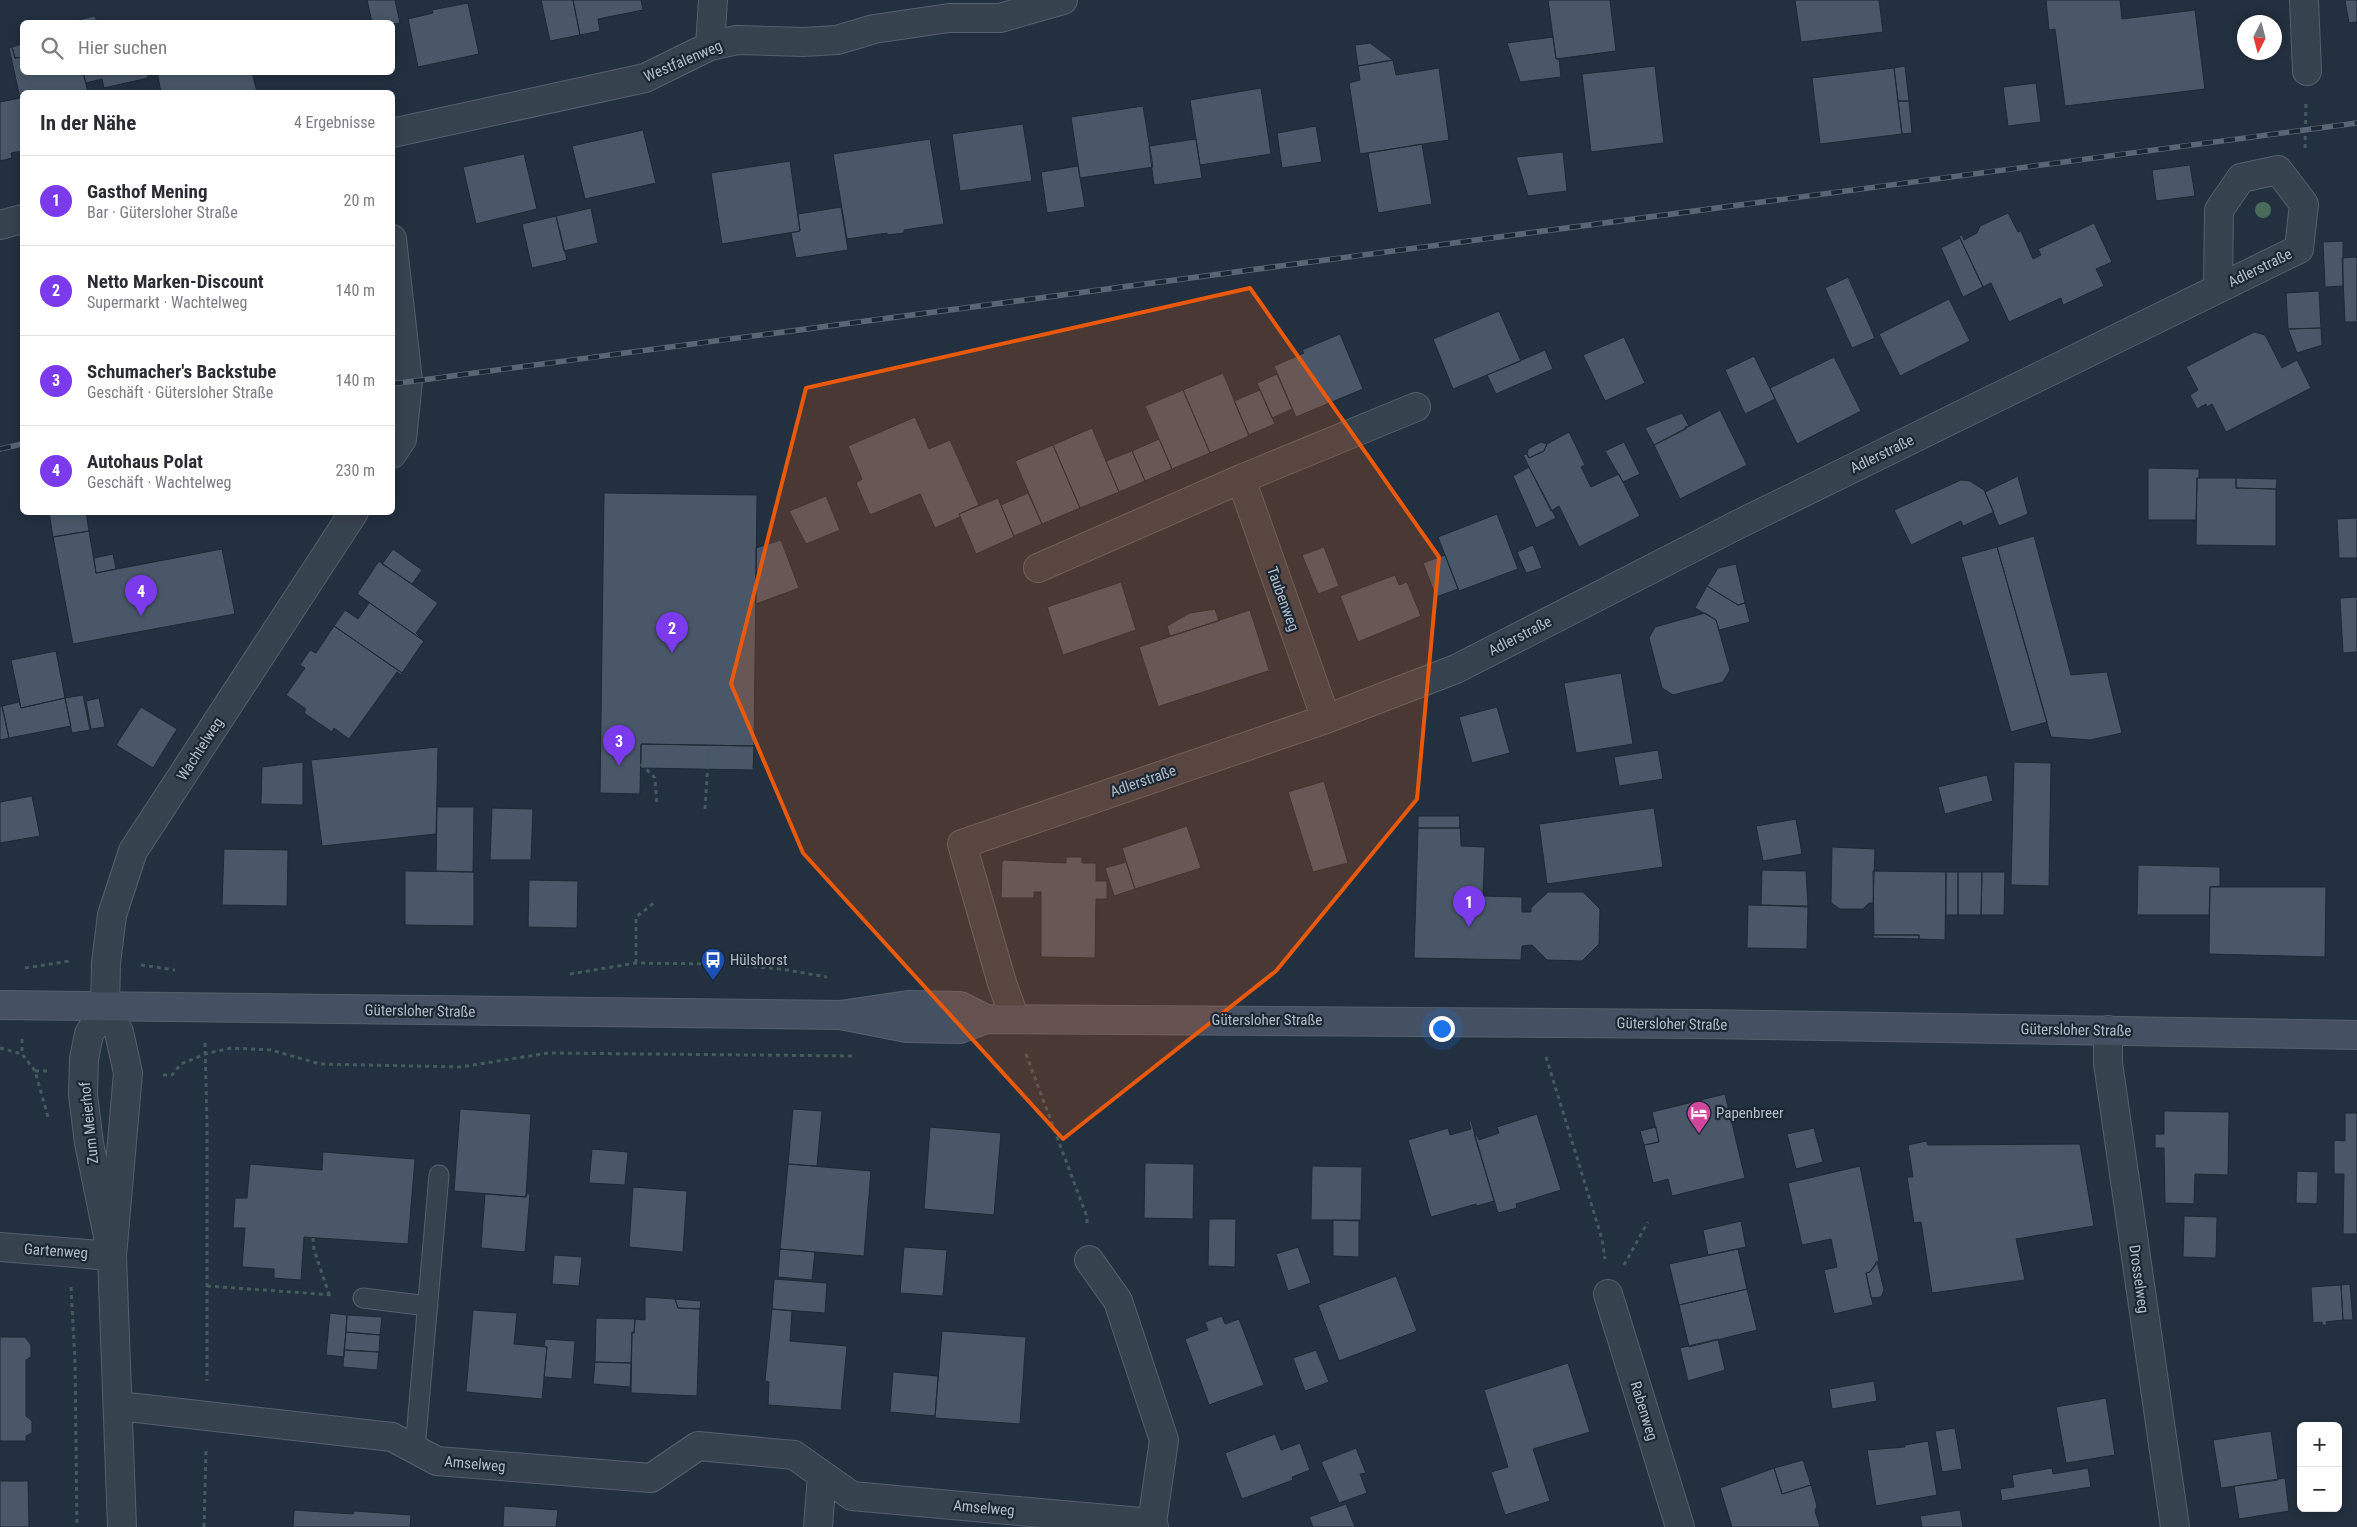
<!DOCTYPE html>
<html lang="de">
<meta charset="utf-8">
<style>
body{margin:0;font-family:"Roboto Condensed",sans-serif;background:#f2f2f3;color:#2b2b33}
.controls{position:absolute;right:15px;bottom:15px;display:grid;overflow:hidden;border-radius:8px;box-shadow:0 2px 12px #0003}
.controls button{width:45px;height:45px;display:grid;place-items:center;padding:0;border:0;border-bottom:1px solid #e1e1e2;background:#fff;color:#2b2b33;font:25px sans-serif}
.compass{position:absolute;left:2237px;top:15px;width:45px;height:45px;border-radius:50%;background:#fff;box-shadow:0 2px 12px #0003;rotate:186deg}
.you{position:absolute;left:1441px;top:1028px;width:18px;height:18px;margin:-12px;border:4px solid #fff;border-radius:50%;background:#1a73e8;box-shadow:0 0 0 8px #1a73e833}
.badge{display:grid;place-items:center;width:32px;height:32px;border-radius:50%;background:#7c3aed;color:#fff;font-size:16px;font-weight:700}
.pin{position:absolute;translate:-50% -41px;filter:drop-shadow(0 1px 2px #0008)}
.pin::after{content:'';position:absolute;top:26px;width:18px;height:15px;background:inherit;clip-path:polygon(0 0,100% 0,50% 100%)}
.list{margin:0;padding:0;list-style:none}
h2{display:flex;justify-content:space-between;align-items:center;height:65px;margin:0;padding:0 20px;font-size:21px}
h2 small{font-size:16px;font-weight:400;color:#7c7c81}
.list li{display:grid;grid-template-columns:32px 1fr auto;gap:15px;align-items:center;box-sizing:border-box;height:90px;padding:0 20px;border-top:1px solid #e1e1e2}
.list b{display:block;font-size:19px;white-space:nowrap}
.list p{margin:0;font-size:16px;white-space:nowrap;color:#7c7c81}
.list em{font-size:16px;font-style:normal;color:#7c7c81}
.icon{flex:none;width:28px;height:28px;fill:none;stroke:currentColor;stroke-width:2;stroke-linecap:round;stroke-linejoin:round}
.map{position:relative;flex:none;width:2357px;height:1527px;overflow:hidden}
.search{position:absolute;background:#fff;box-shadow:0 2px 12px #0003;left:20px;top:20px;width:375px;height:55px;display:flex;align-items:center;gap:12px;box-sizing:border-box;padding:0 18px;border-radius:8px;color:#7c7c81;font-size:19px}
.panel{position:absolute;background:#fff;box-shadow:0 2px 12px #0003;left:20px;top:90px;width:375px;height:425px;border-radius:8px}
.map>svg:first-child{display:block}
.building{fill:#495768;stroke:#1e2936}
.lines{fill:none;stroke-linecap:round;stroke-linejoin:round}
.service-casing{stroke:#55606d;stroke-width:21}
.minor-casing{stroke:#55606d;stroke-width:30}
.secondary-casing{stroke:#55606d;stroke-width:30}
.path{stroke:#435b5d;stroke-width:3;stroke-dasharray:4 4;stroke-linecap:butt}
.service{stroke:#37424f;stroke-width:19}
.minor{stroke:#37424f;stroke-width:28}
.secondary{stroke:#455162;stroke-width:28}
.rail-casing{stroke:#596676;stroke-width:5.5}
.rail{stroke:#1c2734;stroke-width:4;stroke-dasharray:11;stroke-linecap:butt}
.tree{fill:#4a6b5c}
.marked{fill:#e8590c;fill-opacity:0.2;stroke:#e8590c;stroke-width:4;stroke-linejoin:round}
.labels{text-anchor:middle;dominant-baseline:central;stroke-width:4.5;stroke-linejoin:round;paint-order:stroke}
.street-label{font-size:15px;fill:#b3bdca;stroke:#1c2734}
.poi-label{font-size:15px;fill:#b3bdca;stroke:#1c2734;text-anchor:start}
</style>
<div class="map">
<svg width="2357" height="1527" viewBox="0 0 2357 1527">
<rect width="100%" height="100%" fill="#23303f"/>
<path class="building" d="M367 0H395L400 23 392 24V22H372Z
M541 0H573L580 35 550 41Z
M573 0H641L643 10 598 19 600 31 580 35Z
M1548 0H1610L1616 51 1556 59Z
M1795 0H1879L1883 32 1801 42Z
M2046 0H2120L2122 19 2195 10 2205 89 2065 106 2055 29 2049 30Z
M2345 0H2357V22L2349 23Z
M468 3 479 54 418 67 408 19 433 13 432 10Z
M95 16 97 22H69Z
M1553 37 1556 59H1559L1561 77 1520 82 1507 43Z
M1370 43 1393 60 1358 66 1355 45Z
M22 44V57L15 58 12 47Z
M12 47 15 58 22 57V72H83L88 92H22V151L11 153 12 158 0 161V102L20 98 9 48Z
M1393 60 1396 75 1439 68 1449 140 1360 154 1349 83 1360 80 1358 66Z
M1655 66 1664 143 1591 152 1582 74Z
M1905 66 1909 101H1898L1894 68Z
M1894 68 1902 134 1820 144 1812 78Z
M83 72H147L148 78 104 88 102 79 86 83Z
M157 72H252L257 92H161Z
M2036 83 2041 122 2008 126 2003 87Z
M1261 88 1271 154 1200 165 1190 100Z
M1898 101H1909L1912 133 1902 134Z
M1143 106 1153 167 1080 178 1071 117Z
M1023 124 1032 181 960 191 952 134Z
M1316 126 1322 162 1282 168 1277 133Z
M643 130 656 183 585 199 572 146Z
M930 139 944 224 904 230V233L887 235V233L847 239 833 154Z
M1196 139 1202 178 1154 185 1149 146Z
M1422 144 1432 204 1378 213 1368 153Z
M1563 152 1567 191 1528 196 1516 157Z
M524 154 537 209 476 224 463 167Z
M790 161 800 231 722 244 711 173Z
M2190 165 2195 196 2156 201 2152 170Z
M1078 166 1085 207 1047 213 1041 172Z
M841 207 848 250 796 258 791 233 800 231 798 214Z
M591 208 598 243 564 251 556 216Z
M2008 213 2018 232 2021 231 2033 259 2041 255 2038 249 2094 223 2112 262 2096 269 2104 286 2063 305 2061 298 2009 322 1991 283 1983 287 1959 236 1962 235 1964 240 1977 233 1980 226Z
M556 216 567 260 532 268 522 224Z
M1960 238 1983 287 1963 297 1941 248Z
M2343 241V286L2325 287 2323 242Z
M2357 257V322H2345L2342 258Z
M1848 277 1875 338 1852 348 1825 288Z
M2319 291 2321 328 2288 329 2286 293Z
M1949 299 1970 341 1900 376 1879 334Z
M1499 311 1521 361 1453 389 1433 339Z
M2321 328 2322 345 2297 353 2288 329Z
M2254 332 2265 335 2282 368 2297 360 2311 388 2226 432 2212 404 2207 407 2206 404 2197 409 2190 395 2198 390 2186 367Z
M1340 334 1363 389 1296 417 1274 366 1304 353 1302 350Z
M1624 337 1645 383 1605 401 1583 355Z
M1545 350 1553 369 1496 394 1487 375Z
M1754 356 1775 399 1745 414 1725 370Z
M1834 357 1861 411 1797 444 1770 388Z
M1223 373 1249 436 1210 453 1183 390Z
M1277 374 1292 409 1272 418 1257 383Z
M1183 390 1210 453 1172 469 1145 406Z
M1260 390 1275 424 1249 435 1234 401Z
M1720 410 1747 465 1680 499 1654 445Z
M1682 413 1689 426 1685 427 1686 429 1654 445 1645 428Z
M915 417 929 449 950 440 979 505 959 514 960 517 935 528 920 494 870 515 856 483 862 479 848 446Z
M1092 428 1119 492 1080 508 1053 445Z
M1569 432 1585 465 1581 467 1591 487 1619 474 1640 516 1579 547 1559 506 1551 511 1523 455 1527 454 1529 458 1544 451 1547 444Z
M1159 439 1172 469 1145 481 1132 451Z
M1541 442 1547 444 1544 451 1529 458 1527 454 1528 449Z
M1624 442 1640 474 1623 482 1605 451Z
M1053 445 1080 508 1042 524 1015 461Z
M1132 451 1145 481 1119 492 1106 461Z
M1529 467 1556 518 1536 528 1513 476Z
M2148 468 2199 469V478H2197L2196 520H2148Z
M2018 476 2028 514 1999 526 1985 492Z
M2197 478H2236V488L2276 489V546L2196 545Z
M2236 478 2277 479 2276 489 2236 488Z
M1961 480 1970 481 1984 490 1994 512 1963 526 1961 521 1911 545 1894 510Z
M604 493 757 495 754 746 641 744 640 794 600 793Z
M1028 493 1042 524 1014 536 1001 505Z
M826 496 840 530 806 544 789 511Z
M998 498 1014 537 976 554 959 514Z
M49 512H86L89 531 53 537Z
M1497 514 1518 569 1459 591 1438 537Z
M2357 518V558H2339L2337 519Z
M89 531 96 573 222 549 235 614 73 644 53 537Z
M2034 536 2071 675 2107 672 2122 733 2090 740 2051 737 1997 547Z
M781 540 799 588 756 604V548Z
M1533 545 1542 568 1526 573 1517 552Z
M1324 547 1339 586 1318 594 1302 555Z
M1997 547 2047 722 2011 732 1961 557Z
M393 549 422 570 412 584 382 564Z
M113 554 116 569 96 573 94 558Z
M1445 555 1458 589 1436 597 1423 563Z
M379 561 438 603 416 633 424 641 357 594Z
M1736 564 1745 603 1738 605 1707 586 1718 568Z
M1395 575 1399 585 1407 582 1421 616 1358 642 1340 596Z
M1121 582 1136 630 1063 655 1047 607Z
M1707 586 1738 605 1745 603 1750 622 1719 630 1716 620 1695 608Z
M357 594 424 641 402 673 334 626 345 610 358 619 369 603Z
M2357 597V652L2343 653 2340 598Z
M1215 609 1219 621 1170 636 1167 626 1190 613Z
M1250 610 1270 673 1268 671 1160 706 1159 709 1139 647Z
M1705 613 1716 620 1730 670 1723 682 1673 695 1662 688 1649 638 1655 627Z
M334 626 402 673 401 675 397 672 349 739 334 728 332 732 304 713 306 709 286 695 305 668 300 665 310 650 316 653Z
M56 651 65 698 21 708 11 660Z
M1621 673 1633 744 1576 753 1564 683Z
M83 695 90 730 72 733 65 698Z
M65 698 71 726 9 738 2 706 19 702 21 708Z
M99 698 105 727 91 729 86 701Z
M0 706H2L9 738 0 740Z
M141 707 177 729 153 768 116 745Z
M1497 707 1510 753 1472 763 1459 717Z
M641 744 754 746 753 770 641 768Z
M438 747 436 834 322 846 311 760Z
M1658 750 1663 779 1619 786 1614 757Z
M303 762V805L261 804 262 767Z
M2014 762 2051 763 2049 886 2011 885Z
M1987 775 1993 801 1945 814 1938 787Z
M1324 781 1348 863 1313 872 1288 792Z
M32 796 40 836 0 843V802Z
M437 807H474L473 872 436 871Z
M492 808 533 809 531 860H490Z
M1654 808 1663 867 1547 884 1539 824Z
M1418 816H1460V828H1418Z
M1460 816 1461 846 1485 847 1483 896 1522 897V912H1531V908L1548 892H1583L1600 909 1599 944 1582 961 1547 960 1532 945 1522 946 1521 960 1414 958 1418 828H1460Z
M1796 819 1802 854 1763 861 1756 826Z
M1187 826 1201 868 1135 889 1122 848Z
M1832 847 1875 849 1873 903H1869L1863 909H1840L1831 903Z
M224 849 288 850 287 906 222 905Z
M1066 857H1082V863H1096V881H1107V899H1096L1095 958 1041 957V892H1034V898H1001L1002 862 1004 860 1066 863Z
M1126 862 1135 889 1114 896 1105 868Z
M2138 865 2220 867V886L2210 887 2209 915H2137Z
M1762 870 1806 871 1808 907 1761 905Z
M405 871 474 872V926L405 925Z
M1873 871 1946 872 1945 940 1919 939V935H1874Z
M1946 872H1958V915H1946Z
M1958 872H1982L1981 915H1958Z
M1982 872H2005L2004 915H1981Z
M529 880 578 881 577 928 528 927Z
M2210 887H2326L2325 957 2209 954Z
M1748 905 1808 906 1807 949 1747 948Z
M1873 935H1919V939L1873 938Z
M1725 1094 1745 1178 1672 1196 1668 1179 1653 1183 1644 1145 1659 1142 1652 1112Z
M460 1109 531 1114 526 1197 454 1191Z
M793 1109 822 1111 817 1166 788 1164Z
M2164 1111 2229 1112 2228 1175 2195 1174 2194 1204 2165 1203 2164 1148H2155V1134H2164Z
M2345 1113H2357V1234H2343L2344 1174H2334V1140L2345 1141Z
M1537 1114 1561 1190 1516 1204 1517 1208 1498 1213 1474 1134H1476L1479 1140 1499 1133 1497 1127Z
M1471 1121 1494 1201 1477 1206 1476 1204 1431 1217 1408 1140 1448 1128 1450 1135 1471 1129 1469 1122Z
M930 1127 1001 1133 994 1215 924 1209Z
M1656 1127 1659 1142 1644 1145 1640 1131Z
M1814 1128 1823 1162 1796 1169 1787 1134Z
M1926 1141 1928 1145 2080 1144 2094 1226 2016 1239 2025 1280 1932 1293 1921 1222 1914 1223 1907 1177H1913L1908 1145Z
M592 1149 628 1152 625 1185 589 1183Z
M323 1152 415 1159 408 1244 304 1237 301 1280 274 1278V1269L242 1267 245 1228H233L235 1198H247L250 1164 322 1170Z
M1145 1163 1194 1164 1193 1219 1144 1218Z
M788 1164 871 1171 864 1256 780 1249Z
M1312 1166 1362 1167 1361 1220H1311Z
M1860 1166 1879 1261 1870 1272 1866 1273 1873 1305 1834 1314 1824 1270 1837 1267 1831 1239 1802 1245 1788 1183Z
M2297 1171 2318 1172 2317 1204 2296 1203Z
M633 1187 687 1191 683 1252 629 1247Z
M485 1194 526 1197V1194H530L525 1252 481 1248Z
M2184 1216 2217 1217 2216 1258 2183 1257Z
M1209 1219H1236L1235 1267 1208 1266Z
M1333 1220 1359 1221V1257L1333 1256Z
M1741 1221 1746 1247 1708 1255 1703 1230Z
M904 1247 947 1250 943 1296 900 1293Z
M1298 1247 1311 1283 1288 1291 1276 1254Z
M780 1249 815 1252 812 1280 778 1277Z
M1738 1249 1747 1289 1679 1305 1669 1264Z
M554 1255 582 1257 579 1286 552 1284Z
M1877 1261 1884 1290 1881 1297 1871 1298 1866 1273 1870 1272Z
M1396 1276 1417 1331 1339 1361 1318 1305Z
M774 1279 827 1283 825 1313 772 1309Z
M2350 1284 2353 1320H2343L2341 1285Z
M2341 1285 2343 1320 2326 1322 2327 1325H2322V1322L2313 1323 2311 1287Z
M1747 1289 1757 1330 1689 1347 1679 1305Z
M645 1297 675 1299 678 1308 700 1309 697 1396 631 1393 632 1332 634 1333 635 1319 645 1320Z
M675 1299 701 1301 700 1309 678 1308Z
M772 1309 792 1311 790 1341 847 1346 841 1410 768 1405 769 1382 765 1381Z
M473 1310 517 1313 514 1344 547 1347 542 1399 466 1392Z
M330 1313 347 1315 344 1357 326 1355Z
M347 1315 382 1317 380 1335 346 1332Z
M1222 1316 1225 1324 1239 1319 1264 1385 1209 1405 1185 1339 1208 1330 1205 1322Z
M596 1318 635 1319 634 1333 632 1332 631 1363 595 1362Z
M942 1331 1026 1337 1020 1424 935 1418Z
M346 1332 380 1335 379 1352 344 1350Z
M0 1337H25L31 1345V1357L26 1360V1416L32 1421V1433L26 1436V1441H0Z
M545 1339 575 1341 572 1379 544 1377 547 1347H544Z
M1718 1339 1725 1370 1688 1381 1680 1348Z
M344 1350 379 1352 377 1370 343 1367Z
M1316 1350 1329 1382 1305 1391 1293 1358Z
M595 1362 631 1363 630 1387 593 1384Z
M1568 1363 1590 1432 1533 1449 1550 1501 1505 1515 1491 1472 1508 1467 1484 1390Z
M893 1372 938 1376 935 1416 890 1412Z
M1874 1381 1877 1401 1832 1409 1829 1389Z
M2106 1398 2115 1455 2066 1463 2056 1407Z
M1955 1428 1962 1469 1942 1472 1935 1431Z
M2271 1431 2278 1480 2221 1488 2213 1440Z
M1275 1434 1281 1450 1300 1443 1310 1470 1292 1477 1293 1480 1242 1499 1225 1453Z
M1928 1441 1937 1495 1876 1506 1867 1450 1905 1447V1445Z
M1356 1448 1366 1473 1360 1474 1367 1493 1339 1503 1321 1462Z
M1803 1460 1811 1485 1782 1494 1774 1468Z
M1774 1468 1782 1494 1811 1485 1817 1506 1815 1511 1820 1527H1732L1720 1488Z
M2052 1468 2053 1474 2088 1468 2091 1487 2002 1501 2000 1489 2014 1487 2012 1475Z
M2285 1478 2289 1511 2239 1519 2234 1486Z
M0 1481H28L29 1527H0Z
M1346 1504 1355 1527H1313L1309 1517Z
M504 1506 558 1510 556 1527H503Z
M294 1510 353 1514 354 1511 411 1515 410 1527H293Z
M1960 1510 1963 1527H1922L1920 1516Z"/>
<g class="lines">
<defs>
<path id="service" d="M363 1298 428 1306
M415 1449 439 1175"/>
<path id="minor" d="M2304 0 2307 71
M710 46 713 0
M392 133 645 78 710 46 737 40 803 42 837 40 874 29 949 18H1000L1063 0
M0 225 22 219
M392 239 408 381 402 439 392 454
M1241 479 1326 719
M1038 568 1241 479 1416 407
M105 1007 119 1032 128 1073 112 1256 122 1527
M1015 1019 1002 983 962 844 1326 719 1456 669 1739 524 2299 249 2304 204 2278 170 2241 178 2219 210 2218 288
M2108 1030V1063L2175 1527
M0 1247 112 1256
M112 1256 89 1143 83 1095 84 1059 89 1034 105 1007 106 963 112 915 133 851 354 512
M1089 1260 1118 1301 1164 1440 1152 1523 1154 1527
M1608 1294 1680 1527
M119 1406 392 1437 437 1461 651 1478 698 1446 794 1455 852 1496 1152 1523
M818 1527 822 1475"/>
<path id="secondary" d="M0 1005 840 1015 908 1005 960 1006 986 1019
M840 1015 907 1028 960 1029 986 1019 1699 1024 2357 1035"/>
</defs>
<use href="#service" class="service-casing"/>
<use href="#minor" class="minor-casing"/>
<use href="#secondary" class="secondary-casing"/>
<path class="path" d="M2305 148 2306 104
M641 764 655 778 657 806
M705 809 709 745
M636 963V917L655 902
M141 965 175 970
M25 968 70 961
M570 974 636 963 719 964 781 969 827 977
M22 1039V1054L35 1071 48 1117
M205 1043 207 1123V1381
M0 1048 22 1054
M1026 1054 1087 1217V1227
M1546 1057 1602 1239 1605 1259
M35 1071H50
M163 1075H172L181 1064 205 1054 231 1048 271 1050 320 1064 461 1067 548 1053 854 1056
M313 1238 314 1250 329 1294
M1624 1265 1648 1222
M207 1286 333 1295
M71 1287 75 1361 77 1527
M204 1527 206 1450"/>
<use href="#service" class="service"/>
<use href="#minor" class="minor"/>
<use href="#secondary" class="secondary"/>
<defs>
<path id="rail" d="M392 384 2357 123
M0 449 22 444"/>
</defs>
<use href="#rail" class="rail-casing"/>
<use href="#rail" class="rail"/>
</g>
<circle class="tree" cx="2263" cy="210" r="8"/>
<path class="marked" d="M1250 288 1439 557 1417 799 1276 971 1063 1139 803 853 731 684 806 388Z"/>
<defs>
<symbol id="bus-pin" viewBox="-11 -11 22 30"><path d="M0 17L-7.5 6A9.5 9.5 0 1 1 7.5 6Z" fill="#1a4fb4" stroke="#1c2734"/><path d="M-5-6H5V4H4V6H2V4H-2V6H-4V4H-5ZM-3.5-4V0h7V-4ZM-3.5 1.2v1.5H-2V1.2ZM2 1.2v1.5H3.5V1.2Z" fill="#fff"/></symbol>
<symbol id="hotel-pin" viewBox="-11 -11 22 30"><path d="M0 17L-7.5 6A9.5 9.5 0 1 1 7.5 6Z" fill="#d1479c" stroke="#1c2734"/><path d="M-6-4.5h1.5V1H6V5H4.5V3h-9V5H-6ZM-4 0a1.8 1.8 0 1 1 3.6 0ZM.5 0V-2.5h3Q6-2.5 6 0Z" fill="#fff"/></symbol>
</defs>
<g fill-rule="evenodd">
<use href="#bus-pin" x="699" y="946" width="28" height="38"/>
<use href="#hotel-pin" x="1685" y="1099" width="28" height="38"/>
</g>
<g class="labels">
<g class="street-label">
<text transform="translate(683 61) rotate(-23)">Westfalenweg</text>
<text transform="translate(2260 268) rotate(-26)">Adlerstraße</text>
<text transform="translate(1882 454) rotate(-26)">Adlerstraße</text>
<text transform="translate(1283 599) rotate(70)">Taubenweg</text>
<text transform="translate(1520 636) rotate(-27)">Adlerstraße</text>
<text transform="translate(200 749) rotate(-57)">Wachtelweg</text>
<text transform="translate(1143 781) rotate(-19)">Adlerstraße</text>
<text transform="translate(420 1011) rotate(1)">Gütersloher Straße</text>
<text x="1267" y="1020">Gütersloher Straße</text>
<text transform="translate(1672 1024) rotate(1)">Gütersloher Straße</text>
<text transform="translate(2076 1030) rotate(1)">Gütersloher Straße</text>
<text transform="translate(89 1123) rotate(-96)">Zum Meierhof</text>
<text transform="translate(56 1251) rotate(4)">Gartenweg</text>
<text transform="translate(2139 1279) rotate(82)">Drosselweg</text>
<text transform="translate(1644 1411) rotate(73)">Rabenweg</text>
<text transform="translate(475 1464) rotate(5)">Amselweg</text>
<text transform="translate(984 1508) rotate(5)">Amselweg</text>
</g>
<g class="poi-label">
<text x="730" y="960">Hülshorst</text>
<text x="1716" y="1113">Papenbreer</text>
</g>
</g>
</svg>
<div class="controls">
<button>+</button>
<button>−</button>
</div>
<svg class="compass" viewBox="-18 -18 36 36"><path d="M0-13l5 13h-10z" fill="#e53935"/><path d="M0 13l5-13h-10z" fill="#7c7c81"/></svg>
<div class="you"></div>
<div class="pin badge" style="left:1469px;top:927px">1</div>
<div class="pin badge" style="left:672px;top:653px">2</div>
<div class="pin badge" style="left:619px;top:766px">3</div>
<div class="pin badge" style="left:141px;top:616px">4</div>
<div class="search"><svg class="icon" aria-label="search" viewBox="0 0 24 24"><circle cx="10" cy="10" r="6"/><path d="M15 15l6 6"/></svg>Hier suchen</div>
<section class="panel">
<h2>In der Nähe<small>4 Ergebnisse</small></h2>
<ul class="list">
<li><span class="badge">1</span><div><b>Gasthof Mening</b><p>Bar · Gütersloher Straße</p></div><em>20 m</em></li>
<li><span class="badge">2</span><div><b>Netto Marken-Discount</b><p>Supermarkt · Wachtelweg</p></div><em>140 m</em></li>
<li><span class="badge">3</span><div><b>Schumacher's Backstube</b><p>Geschäft · Gütersloher Straße</p></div><em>140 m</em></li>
<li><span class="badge">4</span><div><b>Autohaus Polat</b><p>Geschäft · Wachtelweg</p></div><em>230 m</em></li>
</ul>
</section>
</div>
